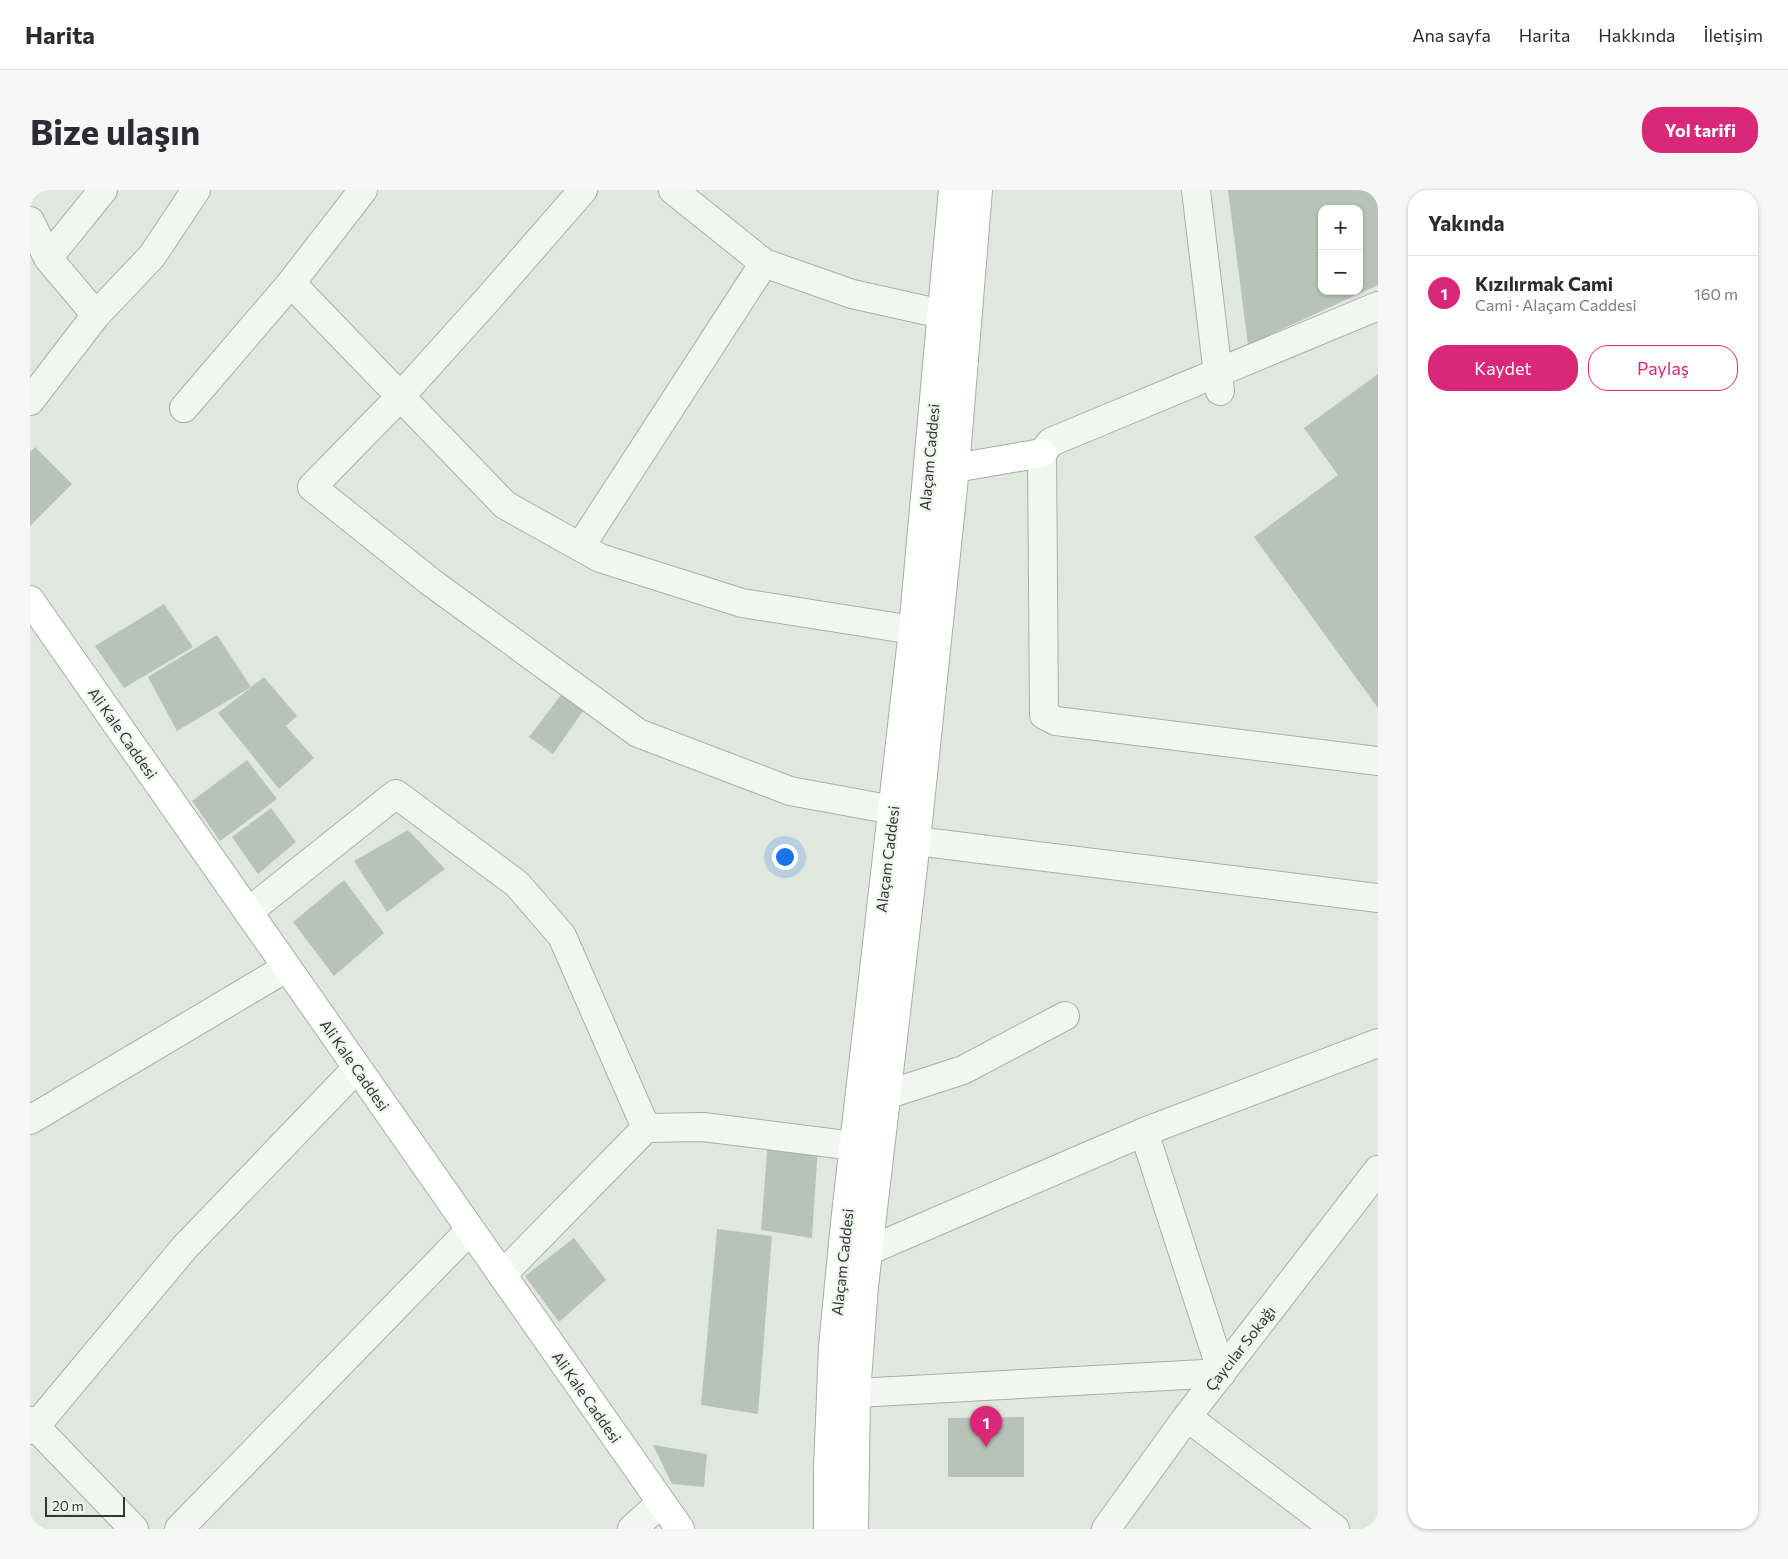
<!DOCTYPE html>
<html lang="tr">
<meta charset="utf-8">
<style>
body{margin:0;font-family:Commissioner,sans-serif;background:#f7f7f7;color:#2b2b33}
.controls{position:absolute;right:15px;top:15px;display:grid;overflow:hidden;border-radius:10px;box-shadow:0 1px 4px #0004}
.controls button{width:45px;height:45px;display:grid;place-items:center;padding:0;border:0;border-bottom:1px solid #e1e1e2;background:#fff;color:#2b2b33;font:25px sans-serif}
.scale{position:absolute;left:15px;bottom:12px;width:80px;box-sizing:border-box;padding-left:5px;border:2px solid #2a3d29;border-top:0;font-size:14px;line-height:18px;white-space:nowrap;color:#2a3d29;-webkit-text-stroke:4px #eff5ee;paint-order:stroke}
.you{position:absolute;left:754px;top:666px;width:18px;height:18px;margin:-12px;border:4px solid #fff;border-radius:50%;background:#1a73e8;box-shadow:0 0 0 8px #1a73e833}
.badge{display:grid;place-items:center;width:32px;height:32px;border-radius:50%;background:#db2777;color:#fff;font-size:16px;font-weight:700}
.pin{position:absolute;translate:-50% -41px;filter:drop-shadow(0 1px 2px #0008)}
.pin::after{content:'';position:absolute;top:26px;width:18px;height:15px;background:inherit;clip-path:polygon(0 0,100% 0,50% 100%)}
.list{margin:0;padding:0;list-style:none}
h2{display:flex;justify-content:space-between;align-items:center;height:65px;margin:0;padding:0 20px;font-size:21px}
h2 small{font-size:16px;font-weight:400;color:#7c7c81}
.list li{display:grid;grid-template-columns:32px 1fr auto;gap:15px;align-items:center;box-sizing:border-box;height:75px;padding:0 20px;border-top:1px solid #e1e1e2}
.list b{display:block;font-size:19px;white-space:nowrap}
.list p{margin:0;font-size:16px;white-space:nowrap;color:#7c7c81}
.list em{font-size:16px;font-style:normal;color:#7c7c81}
.actions{display:flex;gap:10px;padding:15px 20px}
.actions a{flex:1;padding:11px 0;border:1px solid #db2777;border-radius:20px;text-align:center;font-size:18px;color:#db2777}
.actions .main{background:#db2777;color:#fff}
.map{position:relative;flex:none;width:1348px;height:1339px;overflow:hidden;border-radius:20px}
header{display:flex;align-items:center;gap:30px;box-sizing:border-box;height:70px;padding:0 25px;background:#fff;border-bottom:1px solid #e1e1e2}
header strong{font-size:24px}
nav{display:flex;gap:28px;margin-inline-start:auto;font-size:18px}
.intro{display:flex;align-items:center;justify-content:space-between;box-sizing:border-box;height:120px;padding:0 30px}
h1{margin:0;font-size:35px}
.button{padding:12px 22px;border-radius:20px;background:#db2777;color:#fff;font-size:18px;font-weight:700}
main{display:flex;gap:30px;padding:0 30px}
aside{flex:1;background:#fff;border-radius:20px;box-shadow:0 1px 4px #0004}
.map>svg:first-child{display:block}
.building{fill:#b8c3b7;fill-rule:evenodd}
.lines{fill:none;stroke-linecap:round;stroke-linejoin:round}
.minor-casing{stroke:#a6b1a5;stroke-width:30}
.major-casing{stroke:#a1b29f;stroke-width:30}
.minor{stroke:#f2f6f1;stroke-width:28}
.major{stroke:#fff;stroke-width:28}
.labels{text-anchor:middle;dominant-baseline:central;stroke-width:4.5;stroke-linejoin:round;paint-order:stroke}
.street-label{font-size:15px;fill:#2a3d29;stroke:#eff5ee}
</style>
<header>
<strong>Harita</strong>
<nav><a>Ana sayfa</a><a>Harita</a><a>Hakkında</a><a>İletişim</a></nav>
</header>
<div class="intro"><h1>Bize ulaşın</h1><a class="button">Yol tarifi</a></div>
<main>
<div class="map">
<svg width="1348" height="1339" viewBox="0 0 1348 1339">
<rect width="100%" height="100%" fill="#e0e7df"/>
<path class="building" d="M1198 0H1348V95L1218 155ZM1292 19H1329V101H1292Z
M1348 184V518L1224 347 1308 285 1274 238Z
M5 257 42 294 0 336V262Z
M134 414 163 457 94 498 65 456Z
M187 445 221 497 147 541 118 487Z
M234 487 267 526 256 536 284 568 249 599 188 523Z
M531 505 553 521 523 564 499 547Z
M217 570 247 609 190 651 162 611Z
M241 618 266 652 228 684 202 647Z
M378 640 415 679 357 722 324 671Z
M314 690 354 743 304 786 263 732Z
M738 950 788 956 782 1048 731 1040Z
M687 1039 742 1046 728 1224 671 1215Z
M544 1048 576 1090 529 1132 495 1086Z
M994 1227V1287H918V1228Z
M623 1255 677 1264 674 1297 642 1294Z"/>
<g class="lines">
<defs>
<path id="minor" d="M553 0 459 108 370 207 282 297 402 393 608 543 760 601 863 620
M643 0 734 73 822 104 912 124
M1166 0 1190 201
M0 31 18 68 66 125
M18 68 73 0
M261 93 475 315 570 368 712 413 883 440
M1348 116 1021 252 1012 263 1014 525 1026 531 1348 571
M0 211 66 125 122 66 166 0
M154 218 261 93 333 0
M550 357 734 73
M886 651 1348 708
M218 722 366 604 487 694 532 746 616 938
M856 905 933 880 1035 826
M0 930 256 778
M838 1061 1114 942 1348 853
M472 1085 616 938 673 937 824 956
M826 1203 1192 1183 1114 942
M1157 1227 1305 1339
M0 1231 104 1339
M0 1240 5 1237 155 1057 327 878
M149 1339 440 1040
M602 1339 631 1313
M1076 1339 1157 1227 1348 980"/>
<path id="major" d="M907 277 925 278 1012 263
M0 410 650 1339
M798 1339V1278L803 1157 815 1033 883 440 923 0
M824 1339 826 1203 834 1096 886 651 925 278 948 0"/>
</defs>
<use href="#minor" class="minor-casing"/>
<use href="#major" class="major-casing"/>
<use href="#minor" class="minor"/>
<use href="#major" class="major"/>
</g>
<g class="labels">
<g class="street-label">
<text transform="translate(899 267) rotate(-85)">Alaçam Caddesi</text>
<text transform="translate(93 543) rotate(55)">Ali Kale Caddesi</text>
<text transform="translate(857 669) rotate(-83)">Alaçam Caddesi</text>
<text transform="translate(325 875) rotate(55)">Ali Kale Caddesi</text>
<text transform="translate(812 1072) rotate(-84)">Alaçam Caddesi</text>
<text transform="translate(1210 1158) rotate(-52)">Çaycılar Sokağı</text>
<text transform="translate(557 1207) rotate(55)">Ali Kale Caddesi</text>
</g>
</g>
</svg>
<div class="controls">
<button>+</button>
<button>−</button>
</div>
<div class="scale">20 m</div>
<div class="you"></div>
<div class="pin badge" style="left:956px;top:1257px">1</div>
</div>
<aside>
<h2>Yakında<small></small></h2>
<ul class="list">
<li><span class="badge">1</span><div><b>Kızılırmak Cami</b><p>Cami · Alaçam Caddesi</p></div><em>160 m</em></li>
</ul>
<div class="actions"><a class="main">Kaydet</a><a>Paylaş</a></div>
</aside>
</main>
